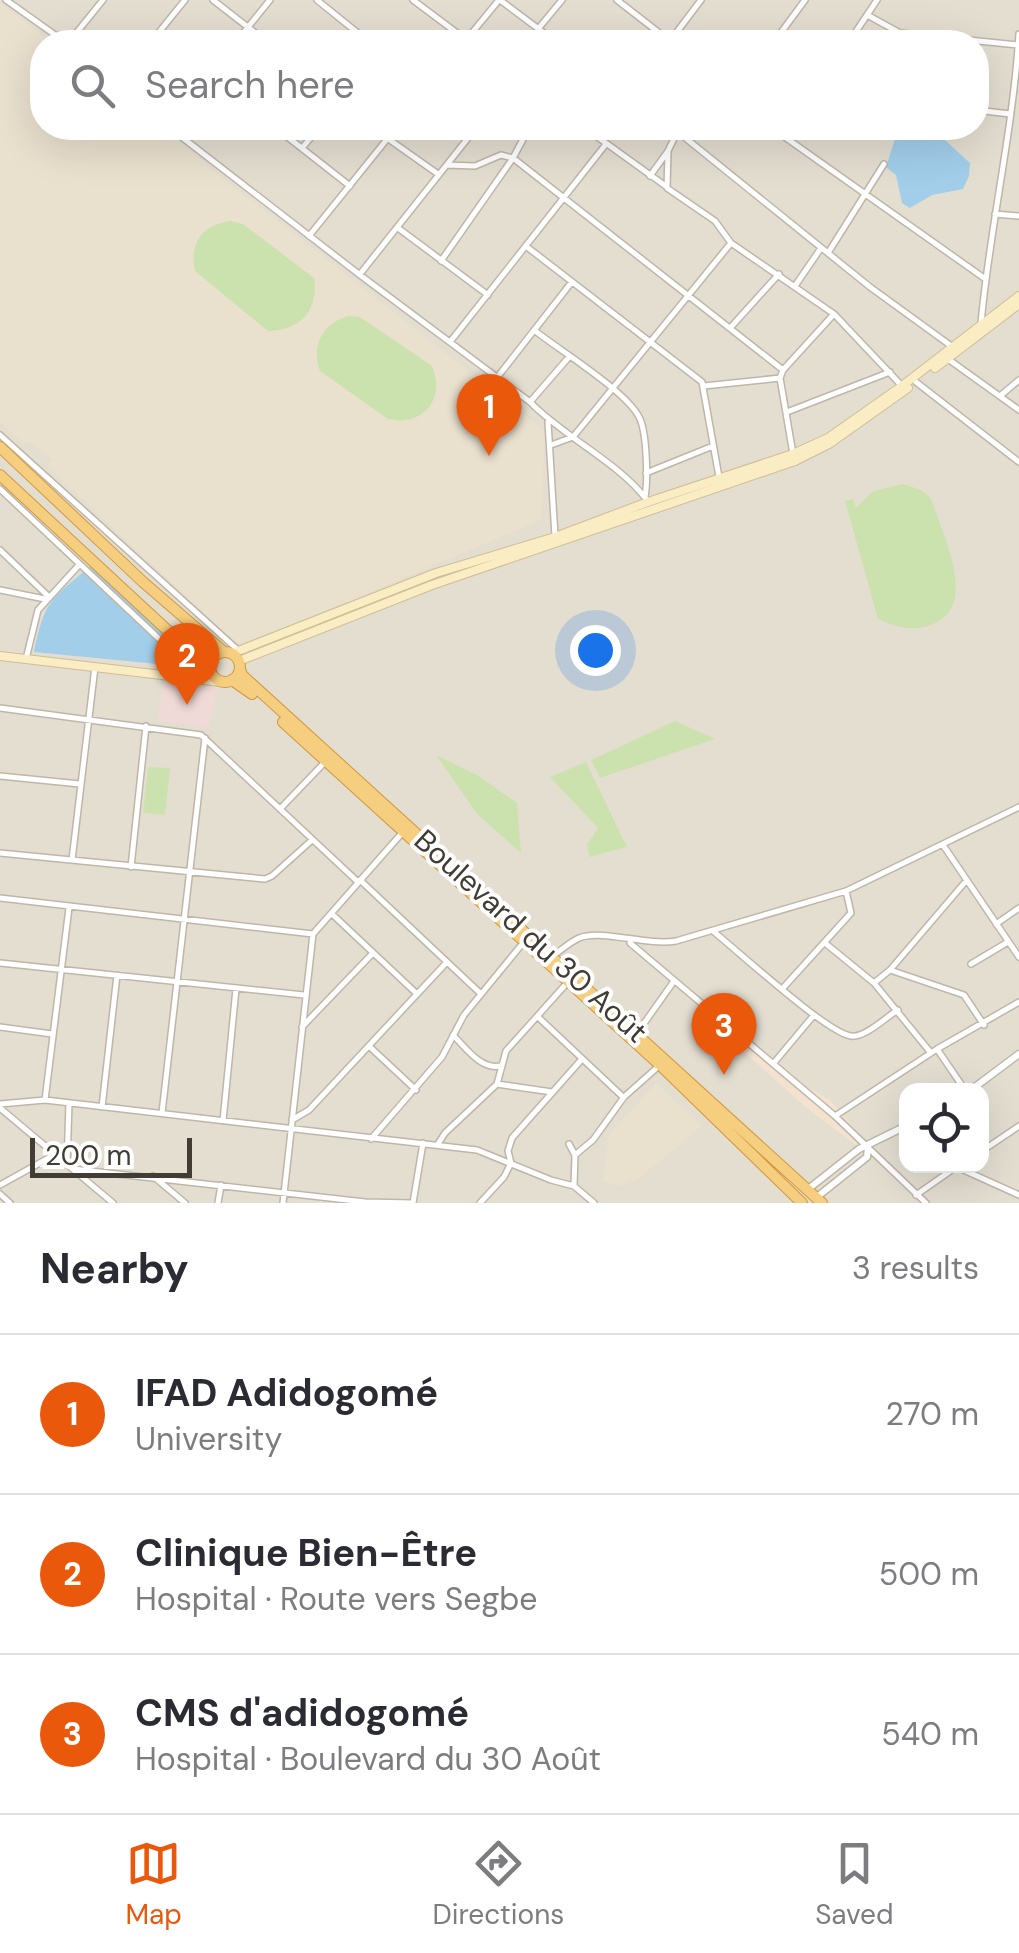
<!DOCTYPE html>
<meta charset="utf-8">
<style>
body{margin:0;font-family:"DM Sans",sans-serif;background:#f2f2f3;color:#2b2b33}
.controls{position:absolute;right:30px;bottom:30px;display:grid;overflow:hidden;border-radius:20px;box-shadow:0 10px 40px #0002}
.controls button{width:90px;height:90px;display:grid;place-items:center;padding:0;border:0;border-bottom:2px solid #e1e1e2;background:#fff;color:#2b2b33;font:50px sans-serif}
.scale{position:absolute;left:30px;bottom:25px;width:162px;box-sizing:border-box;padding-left:10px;border:5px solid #413c34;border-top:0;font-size:28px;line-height:35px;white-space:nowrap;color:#413c34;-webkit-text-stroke:8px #fff;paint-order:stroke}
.you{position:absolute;left:595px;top:650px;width:35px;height:35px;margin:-25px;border:8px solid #fff;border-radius:50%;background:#1a73e8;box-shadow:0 0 0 15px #1a73e833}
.badge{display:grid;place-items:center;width:65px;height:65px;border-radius:50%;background:#ea580c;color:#fff;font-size:32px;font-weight:700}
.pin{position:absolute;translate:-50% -82px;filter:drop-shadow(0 2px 5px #0008)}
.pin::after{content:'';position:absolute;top:52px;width:35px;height:30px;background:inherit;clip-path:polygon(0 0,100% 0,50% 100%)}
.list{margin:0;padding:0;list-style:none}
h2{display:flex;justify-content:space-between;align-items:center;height:130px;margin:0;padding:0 40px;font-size:42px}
h2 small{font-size:32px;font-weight:400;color:#7c7c81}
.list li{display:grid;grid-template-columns:65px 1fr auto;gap:30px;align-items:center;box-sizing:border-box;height:160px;padding:0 40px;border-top:2px solid #e1e1e2}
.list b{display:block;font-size:38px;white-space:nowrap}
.list p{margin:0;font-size:32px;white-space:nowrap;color:#7c7c81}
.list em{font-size:32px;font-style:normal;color:#7c7c81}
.icon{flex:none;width:55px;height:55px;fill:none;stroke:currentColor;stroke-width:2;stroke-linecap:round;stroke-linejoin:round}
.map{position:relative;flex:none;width:1019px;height:1203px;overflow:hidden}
.search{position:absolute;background:#fff;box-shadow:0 10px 40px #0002;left:30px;right:30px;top:30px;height:110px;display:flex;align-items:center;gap:25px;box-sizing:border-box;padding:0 35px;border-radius:40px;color:#7c7c81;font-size:38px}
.sheet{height:610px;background:#fff}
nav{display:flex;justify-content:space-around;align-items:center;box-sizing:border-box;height:140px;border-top:2px solid #e1e1e2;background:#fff;font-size:28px;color:#7c7c81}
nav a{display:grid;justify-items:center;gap:5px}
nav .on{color:#ea580c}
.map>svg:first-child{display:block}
.residential{fill:#e4ded1;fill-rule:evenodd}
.commercial{fill:#f2e2cf}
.education{fill:#e9e0ce}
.medical{fill:#f0dad7}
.green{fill:#cce2ae}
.water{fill:#a2ceea}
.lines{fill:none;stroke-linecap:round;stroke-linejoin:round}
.minor-casing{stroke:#beb6a9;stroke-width:8}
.tertiary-casing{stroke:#beb6a9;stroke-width:9}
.secondary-casing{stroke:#cdbe96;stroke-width:10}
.trunk-casing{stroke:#d1973c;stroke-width:12}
.minor{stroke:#fff;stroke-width:5}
.tertiary{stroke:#fff;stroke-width:6}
.secondary{stroke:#faecc3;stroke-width:8}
.trunk{stroke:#f6ce80;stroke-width:10}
.labels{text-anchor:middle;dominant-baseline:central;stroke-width:8;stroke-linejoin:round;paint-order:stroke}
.street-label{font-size:30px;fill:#413c34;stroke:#fff}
</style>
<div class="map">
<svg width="1019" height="1203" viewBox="0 0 1019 1203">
<rect width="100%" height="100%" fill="#f0ece3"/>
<path class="residential" d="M0 0H1019V1203H0ZM42 42H976V128H42ZM906 1090H982V1166H906Z"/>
<path class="commercial" d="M701 1008H715L799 1083 830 1100 862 1137 856 1145 809 1110 707 1019Z"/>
<path class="education" d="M0 3 51 42H42V128H159L545 431 541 520 240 647 48 467 52 460 31 442 24 444 0 422Z
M656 1083 702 1126 634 1182 631 1179 621 1186 603 1181 609 1135Z"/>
<path class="medical" d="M163 682 217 688 209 727 158 721Z"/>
<path class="green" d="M231 221 243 224 314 278C319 310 301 330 268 331L195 271C189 243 203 224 231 221Z
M348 316 360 317 432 366C446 399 423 427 388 419L320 371C311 345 322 324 348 316Z
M903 484 921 490 931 498C942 534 981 607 931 625 912 632 895 627 878 619L845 501 853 499 856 508 873 491Z
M675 721 715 739 600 778 591 760Z
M436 755 479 776 517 803 521 853 478 815Z
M586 762 627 847 589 857 587 845 598 828 550 777Z
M148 767 170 768 165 815 143 813Z"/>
<path class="water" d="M893 128C938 127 938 134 970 163L969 176 963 189 932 195 910 208 902 203 896 175 886 167 895 139Z
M93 564 178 640 168 665 34 652C45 598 52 599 93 564Z"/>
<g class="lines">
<defs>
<path id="minor" d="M6 0 65 42
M213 0 267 42
M317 0 369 42
M413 0 469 42
M500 0 556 42
M617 0 671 42
M869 16 900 33 1018 45
M538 29 562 0
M466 40 499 0
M670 41 701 0
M69 42 103 0
M151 42 185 0
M236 42 270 0
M774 42 805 0
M849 42 877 0
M976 110 1010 114
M170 128 360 275 530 402C565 438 617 461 647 500
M276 128 350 186
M585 128 667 187
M673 128 870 287 954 348
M772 128 984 278
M387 138 438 174
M302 148 319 128
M668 151 667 188 715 221 731 243 834 314 902 386
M447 165 475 166 501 155 513 158 783 370 780 378 793 454
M650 176 668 151 679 128
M995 214 1019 216
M398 228 488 295
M309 236 396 128
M527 247 702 382 719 477
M828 253 884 164
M441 261 513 158 529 128
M360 274 476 128
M795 286 821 248
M981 323C990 226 1013 131 1019 34
M731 327 779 274
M534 330C559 350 626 391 639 417 647 431 648 480 645 497
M450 342 606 144
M948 359 1019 410
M783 370 834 314
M496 379 571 283
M916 382 1019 462
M704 386 780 378
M1000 396 1019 380
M530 402 569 357
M787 412 890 372
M548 422 555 536
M0 435 239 651
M551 445 573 437 731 243
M646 473 713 446
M0 489 171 650 195 668
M0 550 48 596
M0 590 45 599
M26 659 38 610 79 565
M0 708 201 735 358 882
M0 776 80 784
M280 809 325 762
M943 845 1019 957
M0 853 265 879 272 876 312 840
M72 860 95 667
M131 867 146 726
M360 880 481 994
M0 898 313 934
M332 914 417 994
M996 924 1019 908
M714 932C739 952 827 1033 851 1036 865 1038 886 1017 898 1010
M630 943 835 1116 926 1203
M825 943 874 983 931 1053
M553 956C561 950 570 942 579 938 603 929 646 946 676 941L846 891 1019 807
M0 963 304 995
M971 964 1008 942
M890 970 966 881
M874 983 890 970 964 995 984 1025
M783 988 851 913 846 891
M538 1017 623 1097
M0 1027 52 1034
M302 1027 373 953
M638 1032 674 981
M453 1035C466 1048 481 1070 500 1066
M370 1047 416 1090
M937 1049 965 1090
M773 1064 814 1015
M497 1084 552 1092
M45 1100 69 908
M0 1104 45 1100 477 1150 551 1180 574 1186 594 1203
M102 1107 117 975
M0 1108 113 1203
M162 1113 205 738
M835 1116 937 1049 1019 1002
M292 1120 309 1110 447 962
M223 1121 236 989
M371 1139 442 1057 464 1015 523 943
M438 1144 445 1133 497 1084 506 1051 567 983
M569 1144 575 1155
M982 1151 1019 1126
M67 1164 69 1103
M957 1167 1019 1195
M73 1169 365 1202 413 1203
M153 1176 185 1203
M0 1185 54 1155
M574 1186 575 1155 593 1140 624 1097 660 1065
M0 1194 10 1203
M916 1195 956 1167
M218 1203 221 1185
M283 1203 313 934 402 833
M413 1203 423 1143
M480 1203 504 1177 511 1163 508 1151 512 1138 582 1059"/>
<path id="tertiary" d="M971 1090 1019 1054
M807 1190 859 1149 906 1126
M817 1197 867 1157 868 1147"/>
<path id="secondary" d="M935 368 1019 304
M233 653 436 573 555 537 648 502 793 454 828 438 902 386 1019 296
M0 656 222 682
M239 661 432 585 795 461 829 444 908 388
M175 673 210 666"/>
<path id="trunk" d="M0 447 143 582 224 652
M0 475 166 629 210 664
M210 667a15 15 0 1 1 30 0a15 15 0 1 1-30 0Z
M240 669 242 675 822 1203
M232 680 252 694
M283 722 660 1065 802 1203"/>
</defs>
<use href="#minor" class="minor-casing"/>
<use href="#tertiary" class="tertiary-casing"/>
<use href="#secondary" class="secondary-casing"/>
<use href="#trunk" class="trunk-casing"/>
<use href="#minor" class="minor"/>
<use href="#tertiary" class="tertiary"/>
<use href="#secondary" class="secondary"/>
<use href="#trunk" class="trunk"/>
</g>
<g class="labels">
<g class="street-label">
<text transform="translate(531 936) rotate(42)">Boulevard du 30 Août</text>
</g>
</g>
</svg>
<div class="controls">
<button><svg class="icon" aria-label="locate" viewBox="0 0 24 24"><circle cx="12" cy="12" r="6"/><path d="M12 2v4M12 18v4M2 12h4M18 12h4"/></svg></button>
</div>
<div class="scale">200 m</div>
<div class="you"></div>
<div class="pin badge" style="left:489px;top:456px">1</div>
<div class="pin badge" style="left:187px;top:705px">2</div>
<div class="pin badge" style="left:724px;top:1075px">3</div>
<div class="search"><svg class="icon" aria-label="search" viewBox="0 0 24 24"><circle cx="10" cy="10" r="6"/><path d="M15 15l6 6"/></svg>Search here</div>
</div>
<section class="sheet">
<h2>Nearby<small>3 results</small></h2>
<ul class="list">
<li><span class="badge">1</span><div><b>IFAD Adidogomé</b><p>University</p></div><em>270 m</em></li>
<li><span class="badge">2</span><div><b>Clinique Bien-Être</b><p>Hospital · Route vers Segbe</p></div><em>500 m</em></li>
<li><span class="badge">3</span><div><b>CMS d'adidogomé</b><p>Hospital · Boulevard du 30 Août</p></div><em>540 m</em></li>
</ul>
</section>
<nav>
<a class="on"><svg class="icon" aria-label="map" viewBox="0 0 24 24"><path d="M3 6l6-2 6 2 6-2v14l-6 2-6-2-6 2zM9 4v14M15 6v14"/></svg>Map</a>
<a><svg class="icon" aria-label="directions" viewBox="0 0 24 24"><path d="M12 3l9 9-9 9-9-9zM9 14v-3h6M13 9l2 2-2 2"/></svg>Directions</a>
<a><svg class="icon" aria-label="saved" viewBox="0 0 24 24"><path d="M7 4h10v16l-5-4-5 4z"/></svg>Saved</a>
</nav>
